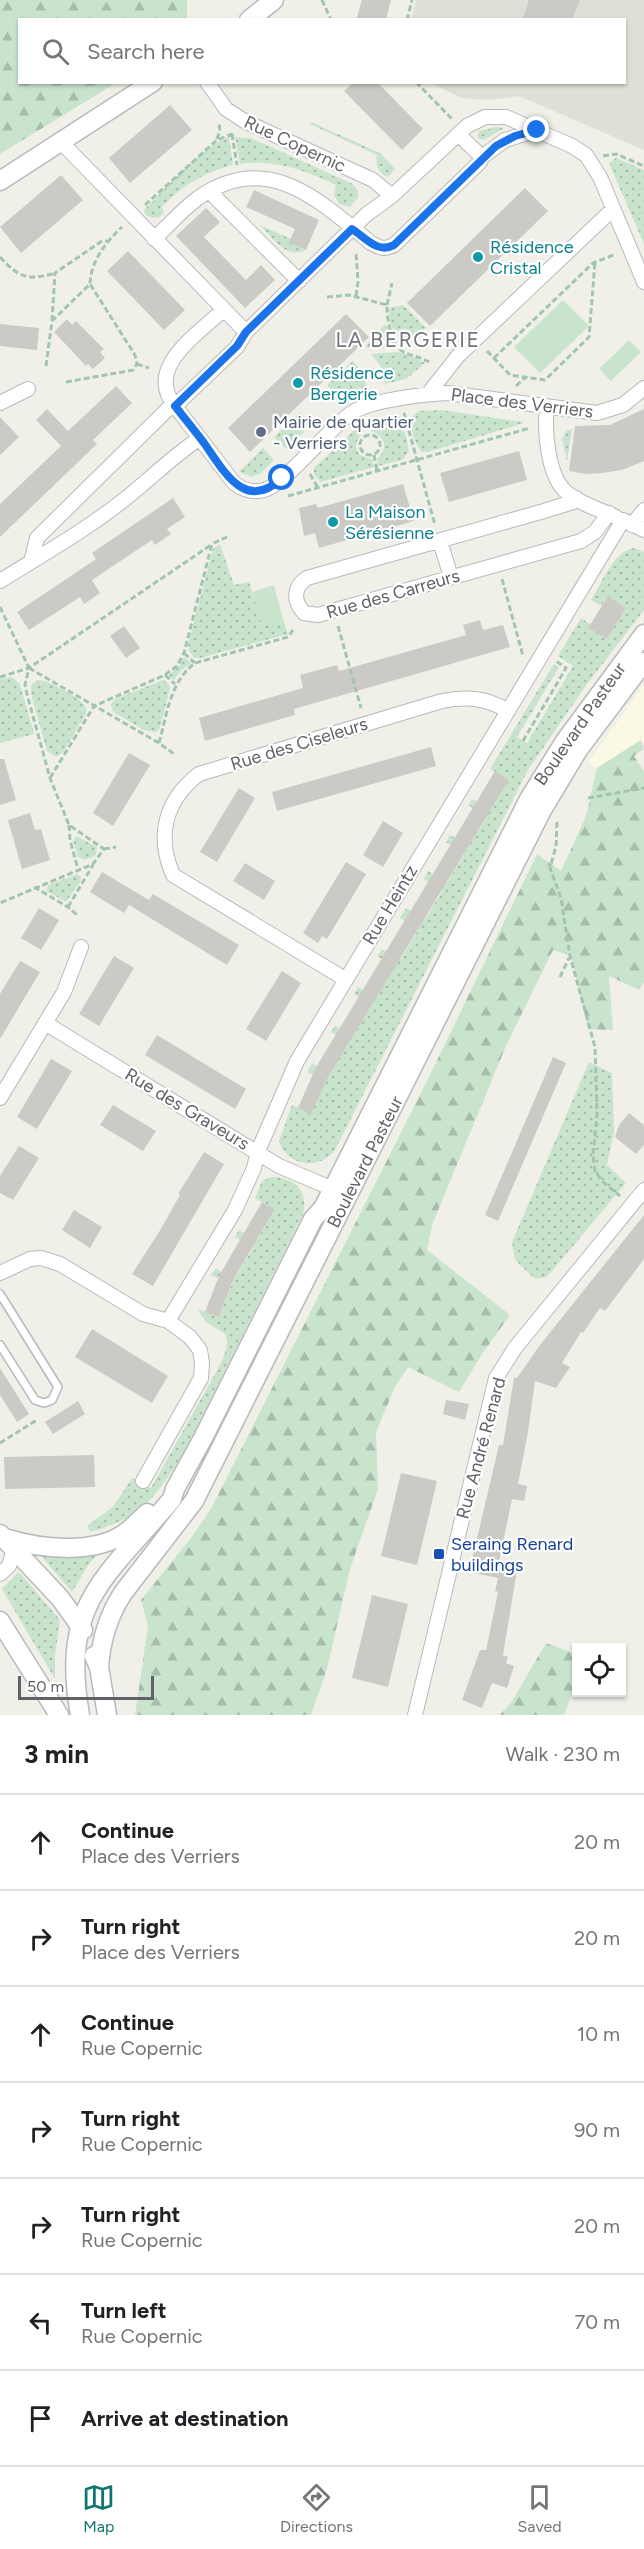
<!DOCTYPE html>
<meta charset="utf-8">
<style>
body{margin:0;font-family:Figtree,sans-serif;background:#f6f6f6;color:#202124}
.controls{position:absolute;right:18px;bottom:18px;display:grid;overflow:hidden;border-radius:0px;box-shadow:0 2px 4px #0004}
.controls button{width:54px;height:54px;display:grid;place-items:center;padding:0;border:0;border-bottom:2px solid #e0e0e0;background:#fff;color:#202124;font:30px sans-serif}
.scale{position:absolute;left:18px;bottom:15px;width:136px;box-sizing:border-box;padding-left:6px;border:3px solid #606267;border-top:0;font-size:16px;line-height:21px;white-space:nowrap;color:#606267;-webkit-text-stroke:4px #fff;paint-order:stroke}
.stop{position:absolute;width:18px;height:18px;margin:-14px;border:4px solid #1a73e8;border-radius:50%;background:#fff}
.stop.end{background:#1a73e8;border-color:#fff;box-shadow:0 2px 6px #0008}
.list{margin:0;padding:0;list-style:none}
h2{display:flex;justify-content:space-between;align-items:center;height:78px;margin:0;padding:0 24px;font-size:26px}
h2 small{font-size:20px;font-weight:400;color:#757577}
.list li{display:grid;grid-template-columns:39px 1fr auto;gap:18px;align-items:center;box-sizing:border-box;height:96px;padding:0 24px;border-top:2px solid #e0e0e0}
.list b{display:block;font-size:22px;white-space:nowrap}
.list p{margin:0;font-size:20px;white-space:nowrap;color:#757577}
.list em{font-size:20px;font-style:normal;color:#757577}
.icon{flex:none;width:33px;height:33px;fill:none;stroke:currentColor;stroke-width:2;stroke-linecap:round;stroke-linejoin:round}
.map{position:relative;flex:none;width:644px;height:1715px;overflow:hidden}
.search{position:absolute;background:#fff;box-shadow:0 2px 4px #0004;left:18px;right:18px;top:18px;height:66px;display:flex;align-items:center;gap:15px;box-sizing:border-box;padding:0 21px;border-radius:0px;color:#757577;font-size:22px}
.sheet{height:750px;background:#fff}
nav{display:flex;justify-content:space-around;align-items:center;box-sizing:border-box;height:84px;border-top:2px solid #e0e0e0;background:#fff;font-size:16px;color:#757577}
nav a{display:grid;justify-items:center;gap:3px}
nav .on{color:#0f766e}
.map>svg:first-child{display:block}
.commercial{fill:#fbf9e3}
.education{fill:#e0dfd7}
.grass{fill:url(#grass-dots)}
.forest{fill:url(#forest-firs)}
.park{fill:#c9e4cd}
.building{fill:#cccac5}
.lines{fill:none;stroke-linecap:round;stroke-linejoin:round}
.service-casing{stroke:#b8b9bd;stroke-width:10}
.minor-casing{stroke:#b8b9bd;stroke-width:16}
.tertiary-casing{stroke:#b8b9bd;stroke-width:21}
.path{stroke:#a2c5b2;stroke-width:3;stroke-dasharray:6 3;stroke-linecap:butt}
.service{stroke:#fff;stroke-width:7}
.minor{stroke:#fff;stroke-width:14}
.tertiary{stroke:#fff;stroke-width:18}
.route{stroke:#1a73e8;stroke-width:8}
.culture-dot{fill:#0f9aa8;stroke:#fff;stroke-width:2}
.service-dot{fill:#5c6f8a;stroke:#fff;stroke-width:2}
.transit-dot{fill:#1a4fb4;stroke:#fff;stroke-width:2}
.labels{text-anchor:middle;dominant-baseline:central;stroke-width:4.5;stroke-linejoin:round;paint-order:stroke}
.street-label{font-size:18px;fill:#606267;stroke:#fff}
.culture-label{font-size:18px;fill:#0d838f;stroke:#fff;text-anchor:start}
.service-label{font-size:18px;fill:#4e5e75;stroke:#fff;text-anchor:start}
.transit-label{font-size:18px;fill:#164399;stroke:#fff;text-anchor:start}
.quarter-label{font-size:21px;letter-spacing:1.5px;fill:#717479;stroke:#fff}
</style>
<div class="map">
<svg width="644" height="1715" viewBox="0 0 644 1715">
<defs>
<pattern id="grass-dots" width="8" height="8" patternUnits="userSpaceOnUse" patternTransform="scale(1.5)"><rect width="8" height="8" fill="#c9e4cd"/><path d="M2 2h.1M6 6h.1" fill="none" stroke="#a7bcaa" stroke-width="1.8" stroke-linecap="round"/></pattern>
<pattern id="forest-firs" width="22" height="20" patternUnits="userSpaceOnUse" patternTransform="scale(1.5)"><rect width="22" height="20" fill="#c9e4cd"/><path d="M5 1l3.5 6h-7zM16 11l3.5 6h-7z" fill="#a7bcaa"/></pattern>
</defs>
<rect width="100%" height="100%" fill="#f0f0e9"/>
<path class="commercial" d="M644 684V744L640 740 597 768 588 763Z"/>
<path class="education" d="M416 0H644V150L519 96 490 100 461 98 431 83 624 82V20H411Z"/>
<path class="grass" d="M311 122 380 153 395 169 388 177C378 173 375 165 377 155L310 124Z
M496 127 504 128 484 140 477 138 479 131Z
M229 137 233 165C204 172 182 186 162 207L164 212 160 217 153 218 146 215 144 211 146 208C169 186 199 149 229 137Z
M235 137 250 138 262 143 353 184 358 192V198L350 207 339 204 334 195 336 185C304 170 276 159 240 164Z
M616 158 644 170V244L609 163Z
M260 225 291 239 290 242 306 250C286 260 273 238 260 225Z
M403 305 426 328 402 343 390 324 389 308Z
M385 324 395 344 394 347 379 349 365 347Z
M397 352 410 355 425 363 406 379 385 384 380 365 371 354Z
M353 361 363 373 367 388 340 399 327 385Z
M442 410 522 422 524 423 428 452H422C414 444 410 427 412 417L419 411Z
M300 412 311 425 286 449 274 437Z
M392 417C405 423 407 439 409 452L402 460 378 466 377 459C390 446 384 436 369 430L366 423Z
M363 424 364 430C358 439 352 445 360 455L372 459 374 467 320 482 314 474V468L353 431Z
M572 429 567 461 562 439 566 431Z
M263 448 274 460 261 473 252 477 239 472Z
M220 544 234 585 249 582 262 624 283 619 288 634 200 658H194L189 651 188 645 213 549Z
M634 548 644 552V610L587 684 528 770 335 1150C320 1171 286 1166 279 1141L292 1105 311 1113 326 1081 307 1072 312 1063 330 1074 348 1043 331 1032 335 1026 353 1036 371 1005 354 994 358 987 376 997 394 966 377 956 382 949 400 960 419 929 400 918 406 908 425 919 443 890 424 879 428 871 447 883 465 853 446 842 450 835 469 846 487 817 468 805 472 799 491 810 509 780 490 769 554 664 559 667 517 737 527 743 573 666 558 656 581 618 590 624 589 628 607 639 626 608 608 596 601 606 591 600C602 583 613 551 634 548Z
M184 657 191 663 181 671 174 680 168 676 178 667Z
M12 677 20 684 34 734 0 743V679Z
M37 680C46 679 79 697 84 705 87 709 86 709 86 714L63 752 56 757 47 751 31 694V685Z
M163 680 168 683 170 688 160 728 156 732 144 730 113 712 111 704 115 699Z
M76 836 97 847 96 855 85 860 78 857 73 841Z
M78 874 81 877 80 882 66 902 47 891 48 885Z
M589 1062 612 1073 614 1132 607 1165 626 1183 547 1277 535 1279 515 1260 512 1242Z
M272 1177C294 1178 309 1190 303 1214L189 1442C164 1488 143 1520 89 1532L88 1525 113 1507 132 1478 151 1488 220 1365C241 1320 210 1339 198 1309L219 1317 232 1284 211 1275 216 1268 234 1279 253 1248 235 1237 239 1230 257 1240 275 1209 255 1198 262 1181Z
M98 1554 89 1564 72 1592 42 1557 60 1558Z
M19 1572 60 1620 55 1655V1679L2 1589Z"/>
<path class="forest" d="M0 0H187V19L20 20V82L116 83 0 154Z
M641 740 644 749 634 756 644 771V982L639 990 609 976 613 1030 588 1029 571 956 553 950 506 1046 432 1225 427 1250 510 1315 482 1354 459 1392 408 1367 395 1387 376 1432 378 1489 350 1569 327 1669 311 1715H135L148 1626 141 1600 191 1538 211 1509 430 1075 537 854 561 871 586 816 597 768Z
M546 1643 576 1654V1683L564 1715H499L511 1703Z"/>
<path class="park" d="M563 300 589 326 540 373 514 347Z
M629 340 641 352 611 381 599 369Z
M274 585 283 619 262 625 252 592Z"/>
<path class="building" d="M362 0H391L386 20H356Z
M529 0H580L572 20H522Z
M354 82H377L423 129 402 150 344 91Z
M170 105 192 130 130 183 109 158Z
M61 175 83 200 21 253 0 227Z
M525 188 548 211 430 326 407 303Z
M254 190 319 220 306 250 289 242 295 229 246 207Z
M206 208 220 222 204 237 246 280 261 265 275 280 245 308 176 236Z
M128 251 185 310 164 330 107 271Z
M346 314 369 337 250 452 228 428Z
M67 319 72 325 76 321 104 349 100 352 105 358 93 369 88 364 86 366 54 332Z
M0 324 39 328 37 350 0 346Z
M116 386 132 403 93 440 97 444 0 537V504L61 446 36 420 47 409 68 431Z
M644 409V461L622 470 602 473 586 474 569 471 575 426 610 425Z
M0 417 19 437 0 455Z
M519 451 527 480 449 502 440 473Z
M403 484 414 521 319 548 315 533 304 536 299 508 316 504 318 508Z
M173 498 185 517 167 529 171 534 155 545 152 540 92 580 100 593 84 604 80 597 29 630 17 612 96 559 92 553Z
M608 596 626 608 607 639 588 628Z
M480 620 483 630 503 625 510 647 294 709 295 715 205 741 199 718 303 688 300 675 337 665 339 671 466 635 463 625Z
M124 626 140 648 126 658 110 636Z
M431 747 436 766 277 811 272 792Z
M129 753 150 765 113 826 93 813Z
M0 759H4L16 800 0 805Z
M495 771 509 780 328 1077 311 1114 298 1108 315 1069Z
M239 788 255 798 217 862 200 852Z
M30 813 35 830 41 829 50 860 22 869 8 820Z
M383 821 403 833 383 867 363 855Z
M346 862 366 874 327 939 322 936 318 943 303 933Z
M245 863 275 881 264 900 233 881Z
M102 872 149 900 153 894 239 945 227 965 129 905 124 913 90 892Z
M39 908 59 920 41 950 21 938Z
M114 956 134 968 99 1026 79 1014Z
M20 961 40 972 0 1039V994Z
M282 971 301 983 266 1041 246 1029Z
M157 1035 246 1089 235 1109 145 1055Z
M553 1057 566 1063 498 1221 485 1215Z
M51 1059 72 1071 37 1129 17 1117Z
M113 1105 156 1131 143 1151 100 1125Z
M629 1113 644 1125V1145L636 1154 615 1137 619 1125Z
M19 1146 39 1158 13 1200 0 1193V1176Z
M204 1152 224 1164 153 1286 132 1274 159 1232 180 1195 178 1194Z
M262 1202 275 1209 233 1280 219 1317 205 1312 219 1276Z
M74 1210 102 1227 90 1248 62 1230Z
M644 1215V1259L605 1311 600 1308 583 1333 581 1332 562 1363 570 1367 556 1388 535 1381 528 1432 518 1484 527 1486 524 1501 512 1499 499 1562 503 1563 502 1566 517 1570 503 1655 508 1657 506 1663 514 1666 507 1688 492 1683 482 1708 462 1700 480 1650H486L498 1592 495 1591 498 1578 469 1572 499 1445H503L514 1378H517L540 1345Z
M92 1329 168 1376 152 1403 75 1357Z
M0 1368 29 1414 17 1422 0 1395Z
M446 1400 469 1404 465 1420 443 1414Z
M78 1401 85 1414 53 1434 45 1422Z
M94 1455 95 1487 5 1489 4 1457Z
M401 1473 437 1481 417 1565 381 1556Z
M372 1595 408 1604 388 1687 352 1678Z"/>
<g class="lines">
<defs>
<path id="service" d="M0 1294 58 1387 52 1400 44 1403 35 1400 0 1345"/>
<path id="minor" d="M207 82 226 109 246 122 373 180 392 196
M60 141 246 332
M482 157 505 140 537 130
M209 191 299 281
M154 239C168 226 182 210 198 198 267 150 318 199 371 243 380 248 384 250 394 245L480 162 482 157 458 134
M644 282 600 177 586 155 572 146 506 117H485L467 126 392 196 367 214 246 332 237 347 175 406 234 483C243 490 253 493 264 490 285 485 330 426 353 412 372 400 426 394 448 393L597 413 623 405 644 388
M428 394 458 356 612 210
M0 403 28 389
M175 406C144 368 197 335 223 310
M547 408C544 431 548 476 566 492 580 504 601 510 616 517
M576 498 573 502 544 511 307 578C293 587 293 601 304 613L318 615 581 541 595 532 609 513
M632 525 644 510
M440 541 451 577
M31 562 37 538 173 404
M0 581C42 555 86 530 125 499 150 479 173 456 200 438
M345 979 173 875C156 836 165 800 199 774L442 701C467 696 487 698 508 711
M45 1023 279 1166 333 1189
M0 1098 64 992 81 947
M0 1273 30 1259 41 1258 60 1264 143 1314 168 1321 190 1337 200 1350 202 1363 201 1378 143 1481
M168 1321 235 1210 254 1168 258 1151 297 1061 623 520 644 530
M0 1574 9 1566 14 1549
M415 1715 496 1378 515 1348 644 1190"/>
<path id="tertiary" d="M249 20 274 0
M0 181 153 82
M0 1534 60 1598 83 1630
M5 1538C40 1549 94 1555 125 1533 133 1527 140 1520 147 1513
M0 1621 59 1715
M94 1656 99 1667 107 1715
M99 1667C101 1639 108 1616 123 1593L194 1501 542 810 578 750 644 662
M80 1715C60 1602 106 1578 172 1499L175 1489 203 1438 313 1219 323 1208 333 1189 529 799 565 741 644 634"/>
</defs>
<use href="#service" class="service-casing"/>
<use href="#minor" class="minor-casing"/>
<use href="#tertiary" class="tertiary-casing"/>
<path class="path" d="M322 0 331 20
M407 20 412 0
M416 82 452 119
M232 134 237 165
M217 139 220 131 219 123
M603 156 616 154 644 166
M145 205 217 140 235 133
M0 257C19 278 29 281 55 273
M356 296 358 282 356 252
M327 297 349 295 387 305C387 318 390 343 402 351 410 356 421 357 429 362
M387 305 392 283
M52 321 55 273 102 241H107
M487 351 510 375 545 380 589 337 595 262
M494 358 593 263 616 254
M137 364 149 368
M46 366 52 321 90 284C91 261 105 243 122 227
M66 382 133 370 137 364 135 355 90 284
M516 386 526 377
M404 413 435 525
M360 445a10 10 0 1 1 20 0a10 10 0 1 1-20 0Z
M374 455 377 471
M310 474 318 488
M288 496 530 428
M502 579 523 656
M0 607 29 668 25 685 28 698 50 778 69 825 104 849 93 864 0 903
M338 626 361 708
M184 653 195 663
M29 668 159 743 174 754
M165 675 175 684
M0 677 29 668 211 545
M523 741 566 668 556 661
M159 743C167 714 170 682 195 663L288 637 293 630
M50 778 94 706 165 675 177 666 184 653 212 544 227 537
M588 798 644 788
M557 822 556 846 550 868 561 898 570 956 595 1047 597 1114 593 1155 595 1171 603 1182 620 1196
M69 825 70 840 78 869
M104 849 116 847
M34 887 68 907 77 915
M68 907 93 865
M560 977 569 958
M0 1443 37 1420"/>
<use href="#service" class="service"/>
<use href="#minor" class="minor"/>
<use href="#tertiary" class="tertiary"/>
</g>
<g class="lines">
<path class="route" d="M282 478C245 513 224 471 204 443 195 431 185 419 175 406L237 346 246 332 352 229C366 238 378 254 394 245L496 146 515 136 537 130"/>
</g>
<g class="culture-dot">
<circle cx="478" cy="257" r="6"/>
<circle cx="298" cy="383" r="6"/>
<circle cx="333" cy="522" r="6"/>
</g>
<circle class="service-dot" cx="261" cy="432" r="6"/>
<rect class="transit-dot" x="433" y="1548" width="12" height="12" rx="3"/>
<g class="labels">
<g class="street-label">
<text transform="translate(295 144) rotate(25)">Rue Copernic</text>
<text transform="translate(522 403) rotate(7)">Place des Verriers</text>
<text transform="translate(393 594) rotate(-16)">Rue des Carreurs</text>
<text transform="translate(580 724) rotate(-55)">Boulevard Pasteur</text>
<text transform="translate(299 744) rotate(-17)">Rue des Ciseleurs</text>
<text transform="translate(390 905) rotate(-59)">Rue Heintz</text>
<text transform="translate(187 1109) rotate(31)">Rue des Graveurs</text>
<text transform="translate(365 1162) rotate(-63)">Boulevard Pasteur</text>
<text transform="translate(481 1448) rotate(-75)">Rue André Renard</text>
</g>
<g class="culture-label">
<text x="490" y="247">Résidence<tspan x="490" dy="21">Cristal</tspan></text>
<text x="310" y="373">Résidence<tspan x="310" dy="21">Bergerie</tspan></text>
<text x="345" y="512">La Maison<tspan x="345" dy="21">Sérésienne</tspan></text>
</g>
<g class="service-label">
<text x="273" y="422">Mairie de quartier<tspan x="273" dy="21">- Verriers</tspan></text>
</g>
<g class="transit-label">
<text x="451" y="1544">Seraing Renard<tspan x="451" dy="21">buildings</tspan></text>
</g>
<g class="quarter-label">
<text x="408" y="339">LA BERGERIE</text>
</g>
</g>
</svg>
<div class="controls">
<button><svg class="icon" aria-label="locate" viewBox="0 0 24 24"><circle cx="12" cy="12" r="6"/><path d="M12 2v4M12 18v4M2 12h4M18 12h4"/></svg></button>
</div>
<div class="scale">50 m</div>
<div class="stop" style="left:282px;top:478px"></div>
<div class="stop end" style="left:537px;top:130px"></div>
<div class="search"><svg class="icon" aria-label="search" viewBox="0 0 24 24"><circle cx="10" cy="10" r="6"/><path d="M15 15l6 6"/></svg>Search here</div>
</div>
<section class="sheet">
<h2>3 min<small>Walk · 230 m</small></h2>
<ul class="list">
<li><svg class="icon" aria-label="ahead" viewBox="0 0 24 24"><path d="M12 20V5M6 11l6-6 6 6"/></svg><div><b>Continue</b><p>Place des Verriers</p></div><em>20 m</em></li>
<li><svg class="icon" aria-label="right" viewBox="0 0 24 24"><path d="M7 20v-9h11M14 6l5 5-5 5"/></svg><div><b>Turn right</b><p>Place des Verriers</p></div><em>20 m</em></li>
<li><svg class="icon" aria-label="ahead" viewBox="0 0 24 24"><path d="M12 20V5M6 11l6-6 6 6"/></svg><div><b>Continue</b><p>Rue Copernic</p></div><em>10 m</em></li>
<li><svg class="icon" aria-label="right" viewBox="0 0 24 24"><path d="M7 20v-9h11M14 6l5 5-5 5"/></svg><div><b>Turn right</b><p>Rue Copernic</p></div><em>90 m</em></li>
<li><svg class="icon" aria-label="right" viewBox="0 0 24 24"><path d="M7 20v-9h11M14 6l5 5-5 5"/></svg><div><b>Turn right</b><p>Rue Copernic</p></div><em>20 m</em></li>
<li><svg class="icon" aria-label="left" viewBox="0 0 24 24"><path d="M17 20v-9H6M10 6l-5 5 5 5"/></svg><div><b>Turn left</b><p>Rue Copernic</p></div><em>70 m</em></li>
<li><svg class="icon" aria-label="arrive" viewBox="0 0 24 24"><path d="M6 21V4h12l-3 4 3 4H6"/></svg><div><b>Arrive at destination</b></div></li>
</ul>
</section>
<nav>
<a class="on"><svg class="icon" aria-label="map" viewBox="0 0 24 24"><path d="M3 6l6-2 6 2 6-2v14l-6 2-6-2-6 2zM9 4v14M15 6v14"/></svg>Map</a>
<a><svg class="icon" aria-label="directions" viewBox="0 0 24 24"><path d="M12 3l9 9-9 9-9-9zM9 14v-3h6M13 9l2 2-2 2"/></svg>Directions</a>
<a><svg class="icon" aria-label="saved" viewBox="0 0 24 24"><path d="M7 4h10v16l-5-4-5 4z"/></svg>Saved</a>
</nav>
